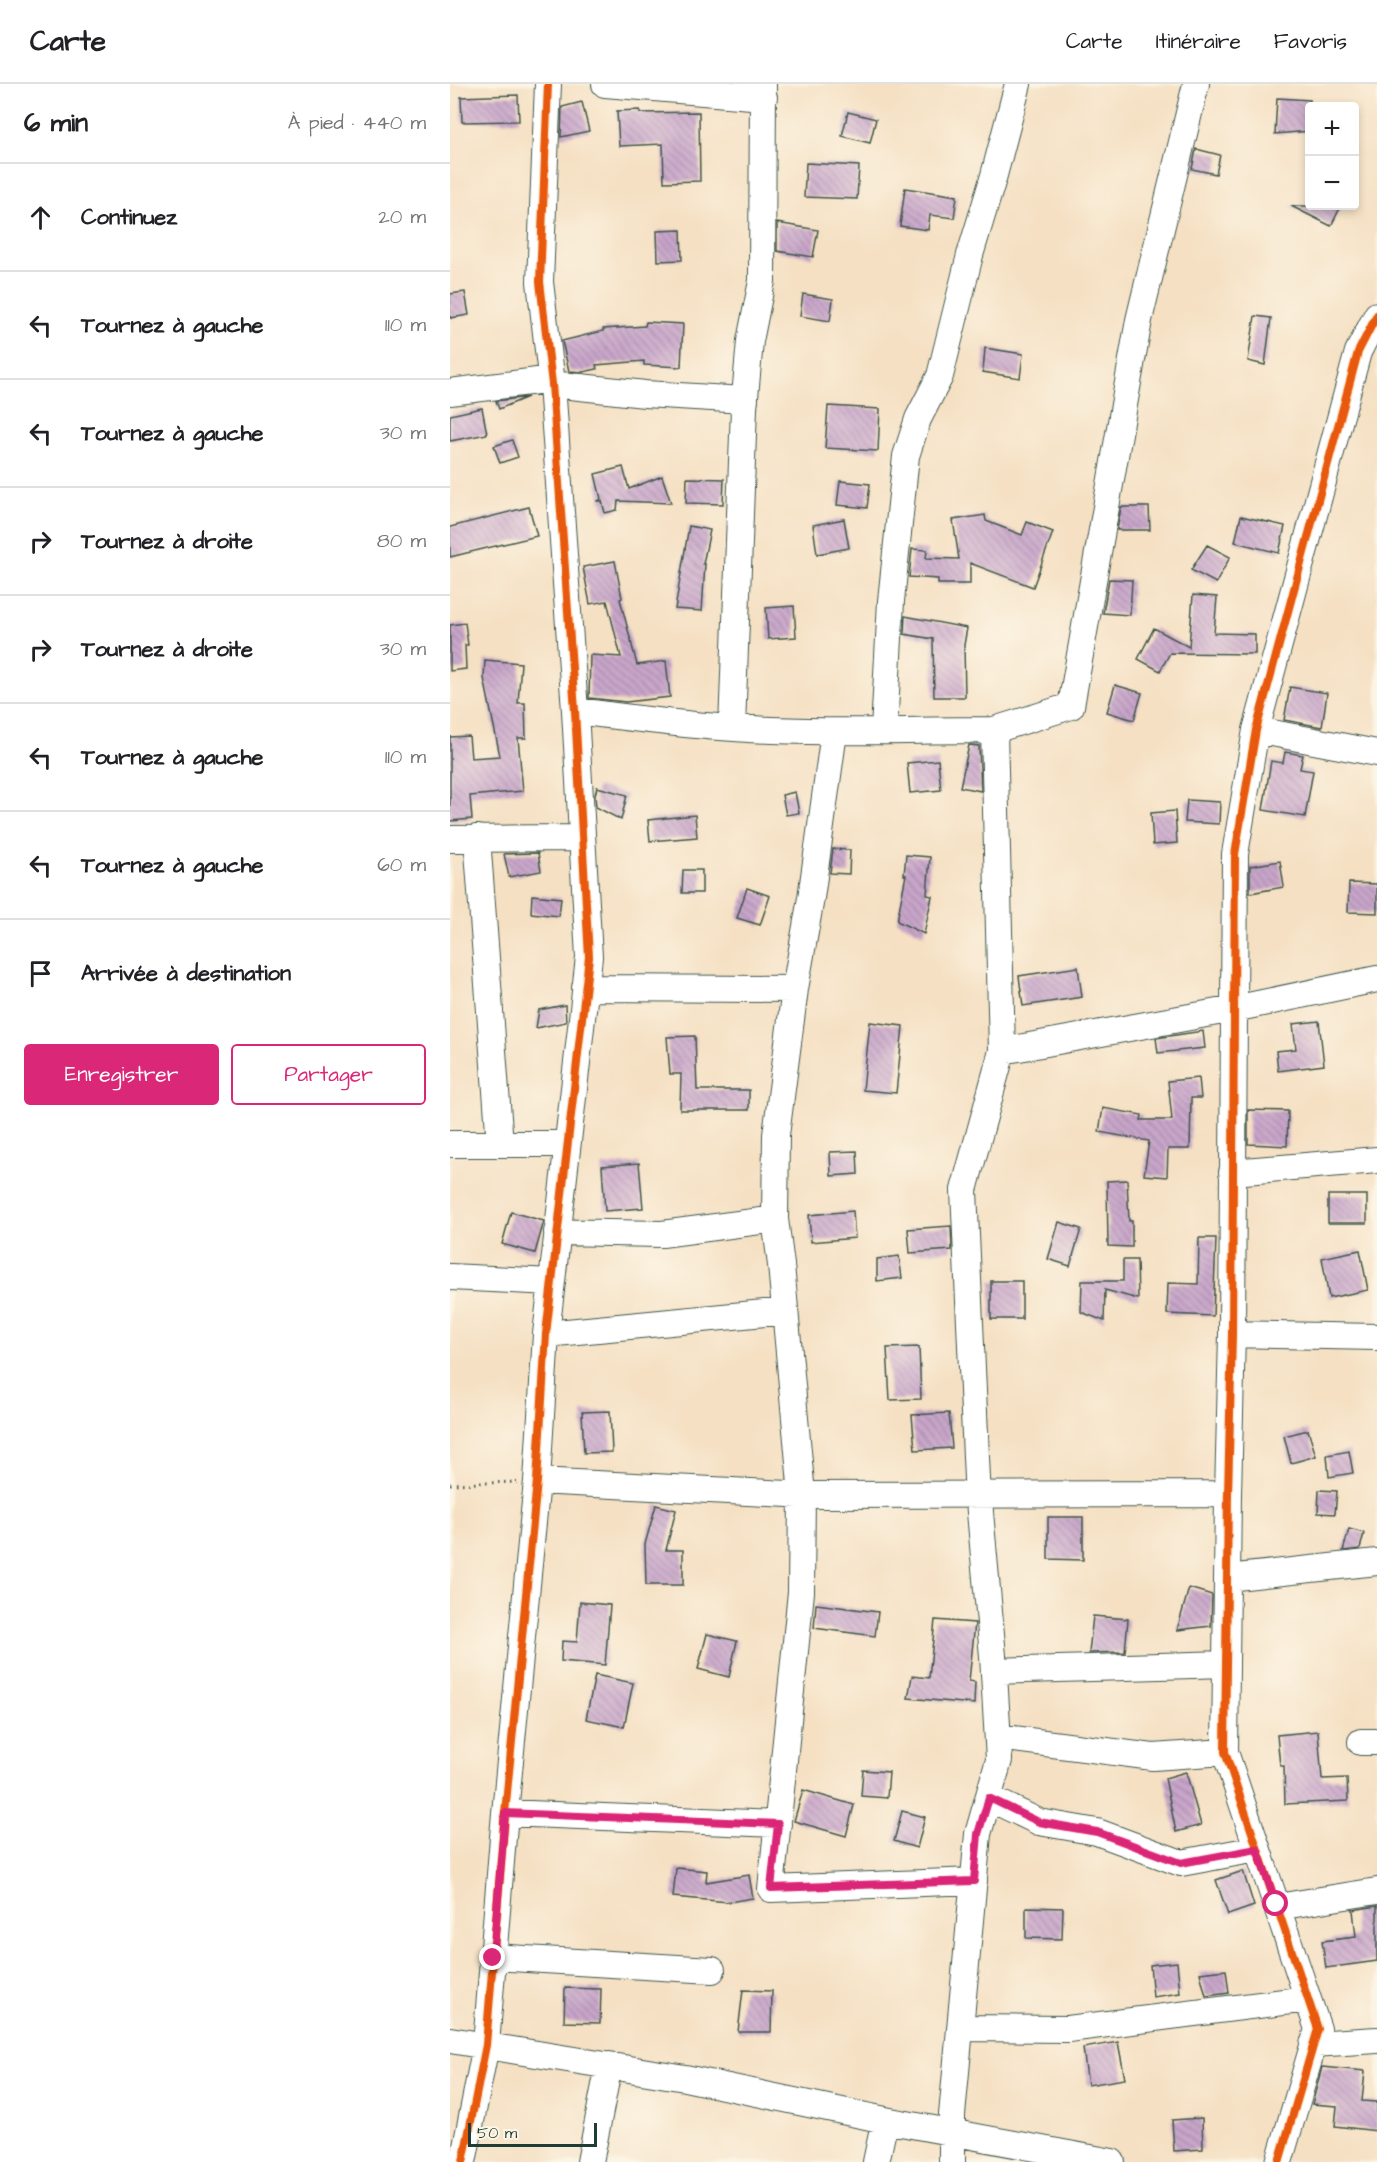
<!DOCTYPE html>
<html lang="fr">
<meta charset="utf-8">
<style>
body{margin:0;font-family:"Architects Daughter",sans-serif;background:#f2f2f2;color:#202124}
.controls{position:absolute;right:18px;top:18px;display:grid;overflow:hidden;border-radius:6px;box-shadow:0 3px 9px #0003}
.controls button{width:54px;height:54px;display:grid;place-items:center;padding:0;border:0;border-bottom:2px solid #e0e0e0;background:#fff;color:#202124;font:30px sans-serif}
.scale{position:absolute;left:18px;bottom:15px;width:129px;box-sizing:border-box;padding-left:6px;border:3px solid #1f3d34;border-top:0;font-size:16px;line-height:21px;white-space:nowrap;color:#1f3d34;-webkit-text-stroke:4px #fcf5e5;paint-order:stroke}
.stop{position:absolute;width:18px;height:18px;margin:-14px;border:4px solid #db2777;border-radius:50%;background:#fff}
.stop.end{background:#db2777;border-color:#fff;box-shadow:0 2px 6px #0008}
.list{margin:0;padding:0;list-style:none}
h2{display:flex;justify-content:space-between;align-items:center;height:78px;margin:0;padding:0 24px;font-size:26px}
h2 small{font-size:20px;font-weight:400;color:#757577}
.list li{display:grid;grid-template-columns:39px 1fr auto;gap:18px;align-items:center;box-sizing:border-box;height:108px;padding:0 24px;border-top:2px solid #e0e0e0}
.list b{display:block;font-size:22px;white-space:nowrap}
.list em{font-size:20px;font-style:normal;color:#757577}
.actions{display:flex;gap:12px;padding:18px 24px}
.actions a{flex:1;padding:14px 0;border:2px solid #db2777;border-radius:6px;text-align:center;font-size:21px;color:#db2777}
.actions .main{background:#db2777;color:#fff}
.icon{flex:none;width:33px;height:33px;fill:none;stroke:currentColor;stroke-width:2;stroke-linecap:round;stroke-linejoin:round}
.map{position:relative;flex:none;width:927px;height:2078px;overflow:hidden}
header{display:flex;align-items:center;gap:36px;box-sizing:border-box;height:84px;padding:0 30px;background:#fff;border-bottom:2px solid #e0e0e0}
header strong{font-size:28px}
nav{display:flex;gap:33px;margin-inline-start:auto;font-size:21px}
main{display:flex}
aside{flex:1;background:#fff}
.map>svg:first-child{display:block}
.building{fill:url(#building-back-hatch)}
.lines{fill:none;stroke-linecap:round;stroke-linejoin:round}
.minor-casing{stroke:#3f5549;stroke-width:28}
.path{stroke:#3f5549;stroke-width:3;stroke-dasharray:1.5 4.5;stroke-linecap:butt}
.minor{stroke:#fff;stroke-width:26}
.cycleway-casing{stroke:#fcf5e5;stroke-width:11}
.cycleway{stroke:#e8590c;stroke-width:8}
.route{stroke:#db2777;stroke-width:8}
</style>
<header>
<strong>Carte</strong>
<nav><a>Carte</a><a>Itinéraire</a><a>Favoris</a></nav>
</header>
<main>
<aside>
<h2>6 min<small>À pied · 440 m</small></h2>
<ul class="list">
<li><svg class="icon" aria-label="ahead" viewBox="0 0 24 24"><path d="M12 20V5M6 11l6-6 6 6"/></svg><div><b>Continuez</b></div><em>20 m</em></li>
<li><svg class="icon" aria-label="left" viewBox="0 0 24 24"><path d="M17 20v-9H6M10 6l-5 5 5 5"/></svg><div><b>Tournez à gauche</b></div><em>110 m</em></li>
<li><svg class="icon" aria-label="left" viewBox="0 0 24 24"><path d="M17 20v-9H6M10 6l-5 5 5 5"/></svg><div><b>Tournez à gauche</b></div><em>30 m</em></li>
<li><svg class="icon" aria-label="right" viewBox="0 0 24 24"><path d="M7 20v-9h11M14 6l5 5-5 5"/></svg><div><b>Tournez à droite</b></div><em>80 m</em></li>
<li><svg class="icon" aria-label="right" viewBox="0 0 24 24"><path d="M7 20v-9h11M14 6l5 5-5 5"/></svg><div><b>Tournez à droite</b></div><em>30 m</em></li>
<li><svg class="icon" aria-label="left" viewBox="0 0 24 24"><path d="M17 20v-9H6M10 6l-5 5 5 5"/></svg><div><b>Tournez à gauche</b></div><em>110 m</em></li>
<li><svg class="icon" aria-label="left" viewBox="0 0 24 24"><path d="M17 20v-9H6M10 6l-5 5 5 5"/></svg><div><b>Tournez à gauche</b></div><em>60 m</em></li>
<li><svg class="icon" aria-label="arrive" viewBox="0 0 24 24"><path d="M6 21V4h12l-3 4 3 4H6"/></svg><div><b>Arrivée à destination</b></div></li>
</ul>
<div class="actions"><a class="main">Enregistrer</a><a>Partager</a></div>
</aside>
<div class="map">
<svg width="927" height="2078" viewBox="0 0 927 2078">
<defs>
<pattern id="building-back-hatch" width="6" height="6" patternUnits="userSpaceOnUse" patternTransform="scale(1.5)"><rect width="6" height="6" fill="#c9a6cb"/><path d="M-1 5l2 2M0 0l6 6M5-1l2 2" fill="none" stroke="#a388a6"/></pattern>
</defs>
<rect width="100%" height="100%" fill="#fcf5e5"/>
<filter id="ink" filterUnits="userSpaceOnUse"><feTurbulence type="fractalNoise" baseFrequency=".0167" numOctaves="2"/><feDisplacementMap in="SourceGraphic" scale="12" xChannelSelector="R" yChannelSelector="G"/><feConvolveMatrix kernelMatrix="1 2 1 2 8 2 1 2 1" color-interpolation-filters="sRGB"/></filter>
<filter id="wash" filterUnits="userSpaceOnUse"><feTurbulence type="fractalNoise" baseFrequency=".008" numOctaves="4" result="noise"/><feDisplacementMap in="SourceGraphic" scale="24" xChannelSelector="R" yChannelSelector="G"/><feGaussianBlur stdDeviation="1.35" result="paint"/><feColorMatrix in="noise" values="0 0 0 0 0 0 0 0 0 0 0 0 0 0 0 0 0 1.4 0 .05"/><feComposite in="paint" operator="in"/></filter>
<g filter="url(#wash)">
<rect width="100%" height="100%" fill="#f5e0c3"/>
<g id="blocks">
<path class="building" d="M68 11 69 37 12 38 11 13Z
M827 14 860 16V47L825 50Z
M132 18 139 47 111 53 112 23Z
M190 26V29L249 28 250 97 214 98 213 60 169 62 167 27Z
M398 28 426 35 420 59 392 52Z
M746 65 770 71 766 90 742 85Z
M356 79 409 82 407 115 354 113Z
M455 104 507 112 504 134 480 131 478 146 450 142Z
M841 122H891L881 142Z
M327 139 368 146 363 173 327 167Z
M231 146 232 176 208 177 207 147Z
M15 208 19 231 0 234V210Z
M353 210 383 215 380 237 350 232Z
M805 232 821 234 815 281 798 277Z
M196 238 233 240 231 283 194 281V277L146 281 147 285 133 288 119 287 112 257 153 247V245L195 242Z
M535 264 573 270 570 294 533 288Z
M78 313 49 325 46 317Z
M378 322 430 325 428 367 375 364Z
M32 324 37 350 0 357V331Z
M62 356 68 373 50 379 44 362Z
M173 383 179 405 212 392 221 419 168 417 167 426 155 429 152 417H148L151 415 145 390Z
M237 394 274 395 273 420 236 419Z
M390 397 420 400 417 424 387 421Z
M79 423 87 452 0 473V443Z
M671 423H699L700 446H667Z
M535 431 536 437 572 451 577 438 603 448 583 503 520 479V500H488V495L459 493 462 465 477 466 476 474 509 475 503 436Z
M791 432 835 442 829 469 785 458Z
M394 435 399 464 367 470 363 441Z
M239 442 260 446 253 480H255L252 527 225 525Z
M757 461 780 473 766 499 741 486Z
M165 477 172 514 170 515 187 581 216 577 220 613 176 618 139 614 140 571 171 573 157 517 140 520 133 483Z
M659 495 682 496 680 531 653 529Z
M743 511 767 513 764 549 805 550V570L720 569 710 587 688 575 704 544 739 563Z
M344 522 346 553 318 555 316 524Z
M455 532 517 544 514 561 515 613H484L483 555 454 550Z
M15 539 18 561H15L16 585 0 587V541Z
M35 576 71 579 68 619H75L76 654H68L73 707 20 712 22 735 0 737V653L19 652 21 674 50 672 34 594Z
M665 601 692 609 684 636 657 628Z
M840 603 877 609 872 643 834 636Z
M519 661 529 662 531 707 510 703Z
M835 668 853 671 850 685 863 687 855 733 813 726 821 677 833 679Z
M488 676 491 706 460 709 457 679Z
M147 703 177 711 171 736 146 723 145 711Z
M345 708 349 729 336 731 332 711Z
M737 716 770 718 769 740 735 738Z
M725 727 727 759 703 761 701 729Z
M245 731 247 753 200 757 198 736Z
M383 765 400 766 399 790 380 789Z
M88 769 91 787 59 793 54 770Z
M456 771 480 773 477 811 482 812 474 850 447 837 456 791H454Z
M830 777 834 803 800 809V782Z
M233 786H252V809H232Z
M899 799 927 800V829L898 828Z
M297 804 320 812 310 841 287 834Z
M82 811 111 814 109 832 81 829Z
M628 883 632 913 573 922 569 892Z
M115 921 116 938 86 944 89 926Z
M869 937 874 981 828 987 826 967 846 965 843 940Z
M420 938 453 942 446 1009 413 1006Z
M753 947 755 964 708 969 706 954Z
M245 952 247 1006H299V1026H230L231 990H220L217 953Z
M749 994 751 1014H741L740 1065H718L717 1093 694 1091 699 1057 649 1048 653 1024 692 1031 691 1036H722L718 997Z
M798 1026 838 1027 837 1062 798 1060Z
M407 1067 408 1090 381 1092 380 1068Z
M189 1079 193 1124 155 1127 152 1082Z
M677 1096 679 1137H682V1163L658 1162 657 1097Z
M878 1111H917V1139H878Z
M403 1127 405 1154 361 1158 359 1131Z
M61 1128 94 1137 85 1169 52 1160Z
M609 1138 631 1145 620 1182 598 1175Z
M501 1142 502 1166 460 1169 458 1145Z
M749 1154H766L763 1232 717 1230 718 1199 748 1200Z
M910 1166 918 1206 879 1214 872 1174Z
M449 1172 452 1194 427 1197V1175Z
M673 1176H687L688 1215 655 1206 654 1237 631 1228 632 1197H673Z
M541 1197H572V1235H541Z
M469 1263 471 1315 440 1316 437 1264Z
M160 1327 162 1368 134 1369 132 1328Z
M499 1329 502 1364 465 1366 462 1331Z
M858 1346 866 1372 841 1379 834 1352Z
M899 1367 903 1389 879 1393 877 1371Z
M869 1406 887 1407 885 1430 868 1429Z
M206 1421 226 1426 216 1466H233V1501H196L195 1460Z
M598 1433H633V1476L598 1475Z
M899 1445 914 1449 910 1465 893 1467Z
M739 1504 762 1511 761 1542 727 1546Z
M130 1518 160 1521 155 1581 111 1577 112 1557 127 1558Z
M366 1520 428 1528 425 1552 364 1544Z
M643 1532 678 1535 675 1568 639 1569Z
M485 1536 525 1539 519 1597 525 1598 524 1620 458 1614 462 1592 479 1594Z
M257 1550 287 1557 279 1593 248 1585Z
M145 1591 183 1599 174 1643 136 1635Z
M868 1647 872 1695 897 1694 898 1717 835 1720 834 1682H830L827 1651Z
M413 1686 439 1688 437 1714 411 1712Z
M736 1688 751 1741 726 1748 715 1694Z
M353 1706 404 1721 396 1752 344 1737Z
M452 1727 475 1733 467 1764 444 1757Z
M226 1784 257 1787 256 1798 299 1791 303 1814 279 1818 223 1813Z
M793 1787 804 1822 778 1831 766 1796Z
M927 1822V1877L876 1884 872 1857 906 1853 903 1826Z
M576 1823 613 1824 612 1855 576 1854Z
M727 1878 730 1909 703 1913 700 1881Z
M776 1886 779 1909 756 1912 750 1889Z
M115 1904 151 1905 150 1939 114 1938Z
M293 1906 322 1907 321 1948H288Z
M668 1958 675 1995 638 2001 633 1964Z
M872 1983 915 1987 912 2017 927 2018V2047L885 2042 887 2022 862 2020Z
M752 2034 753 2065 724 2067 722 2036Z"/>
</g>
</g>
<g filter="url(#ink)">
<use href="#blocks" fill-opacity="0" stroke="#3f5549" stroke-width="1.5"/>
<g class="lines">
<defs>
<path id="minor" d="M155 0 314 13
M0 308 95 296 102 300 195 310 295 316
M125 627C177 633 231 641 284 644 370 650 457 646 544 646L552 967 514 1106 527 1395 543 1572 549 1676 528 1750 502 2031V2078
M282 644 294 324 300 257 312 197 313 0
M434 646 441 517 456 372 468 335 490 292 520 171 543 95 568 0
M544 646 621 622 689 236 746 0
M806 646 927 669
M384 648 361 814 345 905 326 1051 325 1135 331 1181 352 1411 351 1508 321 1805 524 1797
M27 754 50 1060
M0 755 132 754
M135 904 345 905
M552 967 784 925 927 895
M0 1060H117
M782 1088 927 1076
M107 1148 212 1150 325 1135
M0 1193 102 1198
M96 1250 335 1227
M782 1250 927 1253
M87 1397 357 1411 778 1410
M777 1494 927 1478
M544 1587 776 1580
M548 1653 703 1673 775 1668
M911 1658H927
M539 1714 589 1738 647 1748 731 1779 807 1765
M55 1729 328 1740
M827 1823 927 1807
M43 1873 262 1886
M510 1944 618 1945 857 1915
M0 1956 235 1994 435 2036 662 2078
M863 1960 927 1956
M13 2078 36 1961 55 1729 87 1397 96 1250 139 873 125 627 102 300 90 198 98 0
M140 2078 159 1981
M426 2078 435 2036
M829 2078 868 1945 775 1668 778 1410 782 1250 785 770 806 646 908 268 927 231"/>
</defs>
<use href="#minor" class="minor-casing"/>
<path class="path" d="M0 1400 67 1398"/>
<use href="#minor" class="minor"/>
<defs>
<path id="cycleway" d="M13 2078 36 1961 55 1729 87 1397 96 1250 139 873 125 627 102 300 90 198 98 0
M829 2078 868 1945 775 1668 778 1410 782 1250 785 770 806 646 908 268 927 231"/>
</defs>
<use href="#cycleway" class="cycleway-casing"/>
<use href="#cycleway" class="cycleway"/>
</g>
</g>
<g class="lines" filter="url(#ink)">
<path class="route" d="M43 1874 55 1729 328 1740 321 1804 524 1797 528 1750 539 1714 589 1738 647 1748 731 1779 807 1765 826 1820"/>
</g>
</svg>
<div class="controls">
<button>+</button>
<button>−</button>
</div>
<div class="scale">50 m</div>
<div class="stop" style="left:826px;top:1820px"></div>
<div class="stop end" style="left:43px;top:1874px"></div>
</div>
</main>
